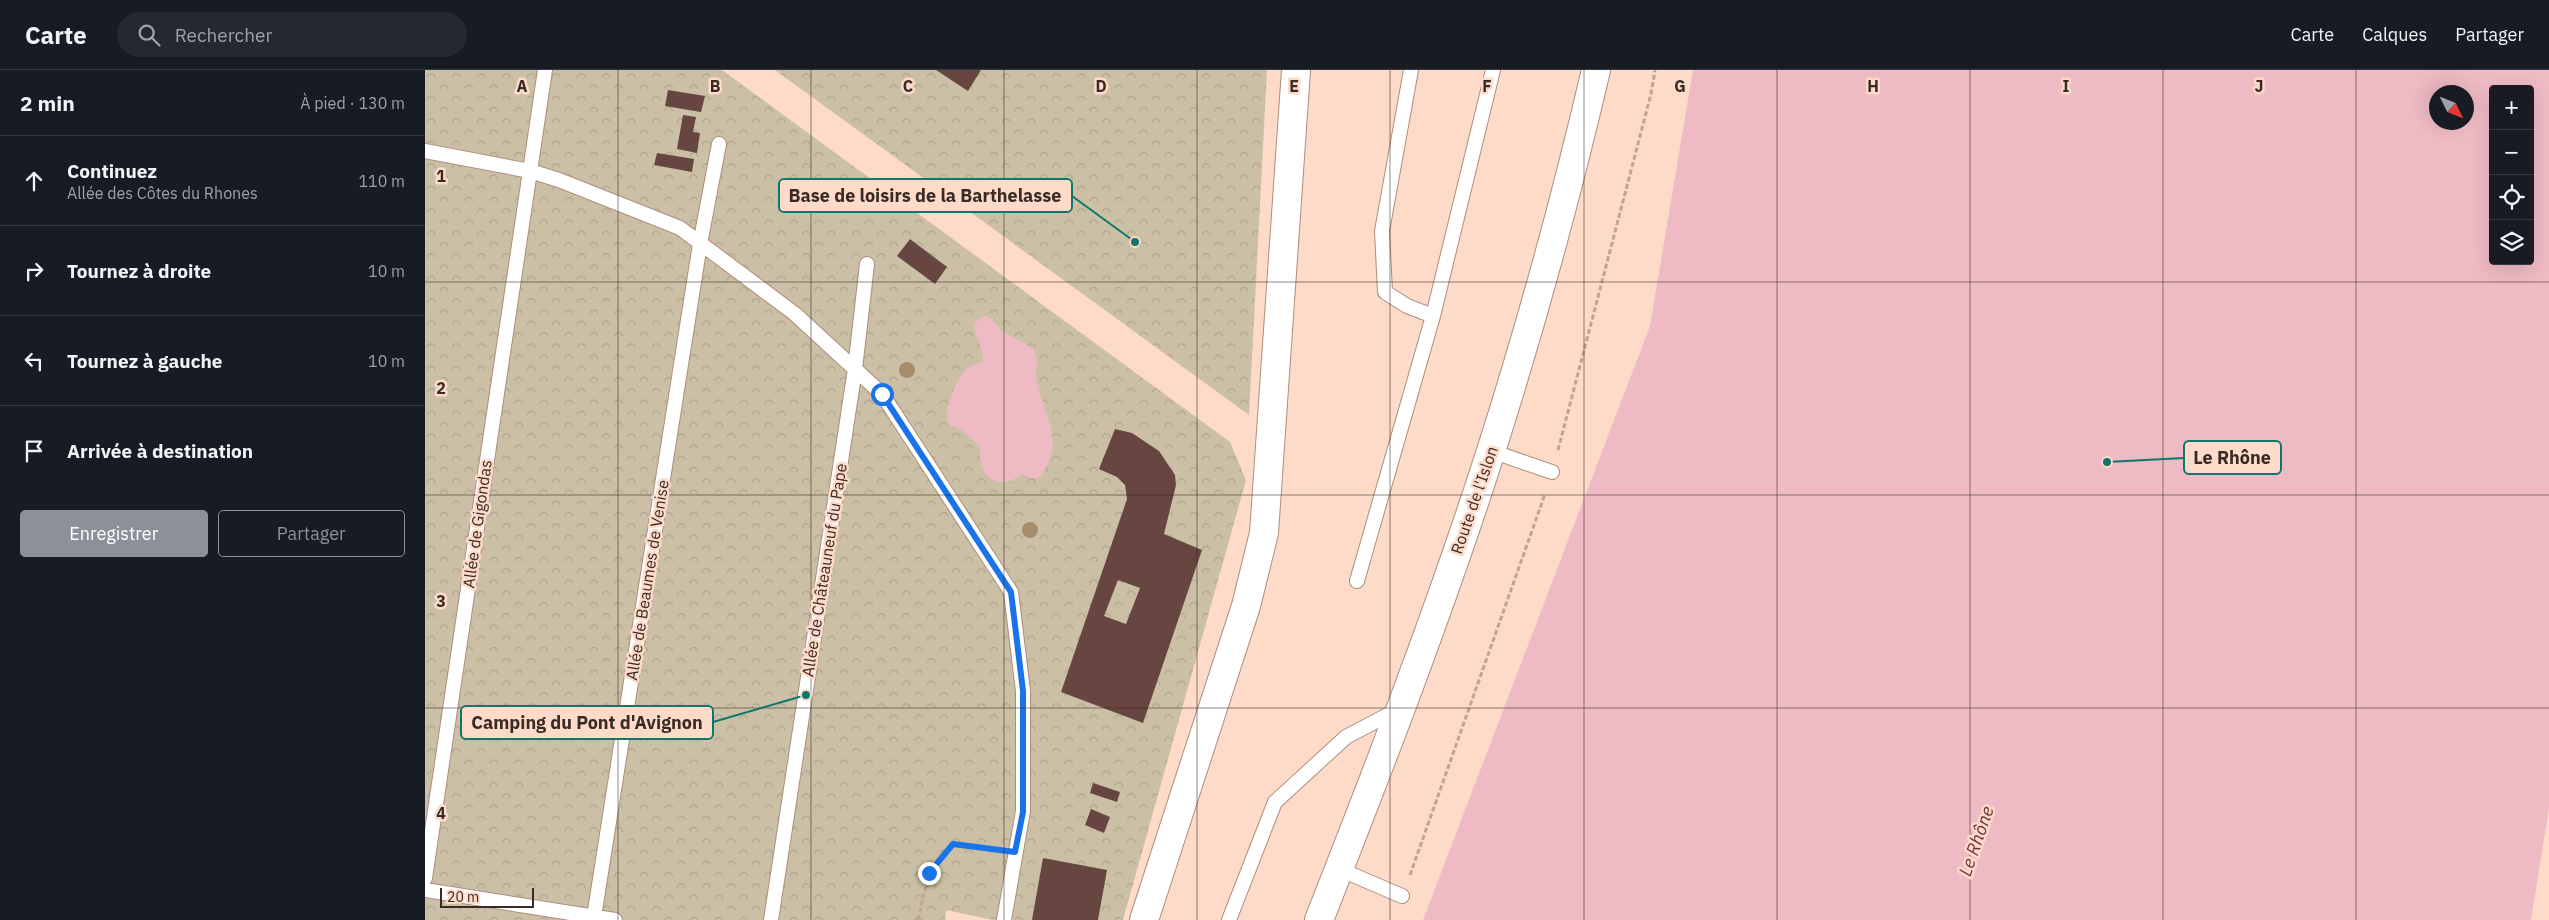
<!DOCTYPE html>
<html lang="fr">
<meta charset="utf-8">
<style>
body{margin:0;font-family:"IBM Plex Sans",sans-serif;background:#242831;color:#f1f3f6}
.controls{position:absolute;right:15px;top:15px;display:grid;overflow:hidden;border-radius:5px;box-shadow:0 5px 20px #0002}
.controls button{width:45px;height:45px;display:grid;place-items:center;padding:0;border:0;border-bottom:1px solid #363941;background:#171b24;color:#f1f3f6;font:25px sans-serif}
.compass{position:absolute;left:2004px;top:15px;width:45px;height:45px;border-radius:50%;background:#171b24;box-shadow:0 5px 20px #0002;rotate:133deg}
.scale{position:absolute;left:15px;bottom:12px;width:94px;box-sizing:border-box;padding-left:5px;border:2px solid #382a24;border-top:0;font-size:14px;line-height:18px;white-space:nowrap;color:#382a24;-webkit-text-stroke:4px #fedac9;paint-order:stroke}
.stop{position:absolute;width:15px;height:15px;margin:-11px;border:4px solid #1a73e8;border-radius:50%;background:#fff}
.stop.end{background:#1a73e8;border-color:#fff;box-shadow:0 1px 5px #0008}
.list{margin:0;padding:0;list-style:none}
h2{display:flex;justify-content:space-between;align-items:center;height:65px;margin:0;padding:0 20px;font-size:21px}
h2 small{font-size:16px;font-weight:400;color:#9ea1a6}
.list li{display:grid;grid-template-columns:32px 1fr auto;gap:15px;align-items:center;box-sizing:border-box;height:90px;padding:0 20px;border-top:1px solid #363941}
.list b{display:block;font-size:19px;white-space:nowrap}
.list p{margin:0;font-size:16px;white-space:nowrap;color:#9ea1a6}
.list em{font-size:16px;font-style:normal;color:#9ea1a6}
.actions{display:flex;gap:10px;padding:15px 20px}
.actions a{flex:1;padding:11px 0;border:1px solid #8c9099;border-radius:5px;text-align:center;font-size:18px;color:#8c9099}
.actions .main{background:#8c9099;color:#fff}
.icon{flex:none;width:28px;height:28px;fill:none;stroke:currentColor;stroke-width:2;stroke-linecap:round;stroke-linejoin:round}
.map{position:relative;flex:none;width:2124px;height:850px;overflow:hidden}
header{display:flex;align-items:center;gap:30px;box-sizing:border-box;height:70px;padding:0 25px;background:#171b24;border-bottom:1px solid #363941}
header strong{font-size:24px}
nav{display:flex;gap:28px;margin-inline-start:auto;font-size:18px}
.search{width:350px;height:45px;background:#242831;display:flex;align-items:center;gap:12px;box-sizing:border-box;padding:0 18px;border-radius:28px;color:#9ea1a6;font-size:19px}
main{display:flex}
aside{flex:1;background:#171b24}
.map>svg:first-child{display:block}
.park{fill:url(#park-crowns)}
.water{fill:#eebac3;fill-rule:evenodd}
.building{fill:#674642;fill-rule:evenodd}
.lines{fill:none;stroke-linecap:round;stroke-linejoin:round}
.lane-casing{stroke:#ae8d7e;stroke-width:16}
.street-casing{stroke:#ae8d7e;stroke-width:30}
.secondary-casing{stroke:#ae8d7e;stroke-width:30}
.path{stroke:#c1a496;stroke-width:3;stroke-dasharray:5 2.5;stroke-linecap:butt}
.lane{stroke:#fff;stroke-width:14}
.street{stroke:#fff;stroke-width:28}
.secondary{stroke:#fff;stroke-width:28}
.tree{fill:#a78c69}
.route{stroke:#1a73e8;stroke-width:6}
.grid{fill:none;stroke:#382a24;stroke-width:1;stroke-opacity:0.55}
.labels{text-anchor:middle;dominant-baseline:central;stroke-width:5;stroke-linejoin:round;paint-order:stroke}
.street-label{font-size:16px;fill:#382a24;stroke:#fedac9}
.water-label{font-size:18px;font-style:italic;fill:#6e2f3e;stroke:#fedac9}
.grid-label{font-size:16px;text-anchor:middle;font-weight:bold;fill:#382a24;stroke:#fedac9;stroke-width:5;stroke-linejoin:round;paint-order:stroke}
.leader{fill:none;stroke:#0f766e;stroke-width:2}
.callout-dot{fill:#0f766e;stroke:#fedac9;stroke-width:2}
.callout{fill:#fedac9;stroke:#0f766e;stroke-width:2}
.callout-label{font-size:18px;text-anchor:middle;font-weight:bold;fill:#382a24}
</style>
<header>
<strong>Carte</strong>
<div class="search"><svg class="icon" aria-label="search" viewBox="0 0 24 24"><circle cx="10" cy="10" r="6"/><path d="M15 15l6 6"/></svg>Rechercher</div>
<nav><a>Carte</a><a>Calques</a><a>Partager</a></nav>
</header>
<main>
<aside>
<h2>2 min<small>À pied · 130 m</small></h2>
<ul class="list">
<li><svg class="icon" aria-label="ahead" viewBox="0 0 24 24"><path d="M12 20V5M6 11l6-6 6 6"/></svg><div><b>Continuez</b><p>Allée des Côtes du Rhones</p></div><em>110 m</em></li>
<li><svg class="icon" aria-label="right" viewBox="0 0 24 24"><path d="M7 20v-9h11M14 6l5 5-5 5"/></svg><div><b>Tournez à droite</b></div><em>10 m</em></li>
<li><svg class="icon" aria-label="left" viewBox="0 0 24 24"><path d="M17 20v-9H6M10 6l-5 5 5 5"/></svg><div><b>Tournez à gauche</b></div><em>10 m</em></li>
<li><svg class="icon" aria-label="arrive" viewBox="0 0 24 24"><path d="M6 21V4h12l-3 4 3 4H6"/></svg><div><b>Arrivée à destination</b></div></li>
</ul>
<div class="actions"><a class="main">Enregistrer</a><a>Partager</a></div>
</aside>
<div class="map">
<svg width="2124" height="850" viewBox="0 0 2124 850">
<defs>
<pattern id="park-crowns" width="20" height="18" patternUnits="userSpaceOnUse" patternTransform="scale(1.25)"><rect width="20" height="18" fill="#cbc0a5"/><path d="M2 6a3 3 0 1 1 6 0M12 15a3 3 0 1 1 6 0" fill="none" stroke="#afa58e"/></pattern>
</defs>
<rect width="100%" height="100%" fill="#fedac9"/>
<path class="park" d="M0 0H297L805 372 821 410 698 850H568L521 840 520 850H0Z
M350 0H842L824 345Z"/>
<path class="water" d="M1268 0H2124V738L2106 850H998L1225 256ZM2068 19H2105V191H2068ZM2012 22H2042V52H2012Z
M559 246 565 248 577 261 609 279C615 293 609 301 612 313 621 351 641 372 614 408H605L597 404C574 424 551 405 555 377L536 359 523 354C518 340 532 307 544 297 549 294 554 294 558 291 559 278 549 267 549 253Z"/>
<path class="building" d="M511 0H556L543 21Z
M243 20 280 26 276 42 240 36Z
M258 45 271 47 268 62 275 63 272 83 252 79Z
M232 83 269 89 267 102 229 95Z
M485 169 522 197 510 214 472 186Z
M690 359 707 363 734 381 750 405 751 415 739 464 777 480 718 653 636 622 702 429 700 415 692 407 674 399ZM693 510 715 518 701 554 679 546Z
M668 713 695 722 692 732 665 723Z
M666 739 685 747 679 763 660 755Z
M618 788 682 800 673 850H607Z"/>
<g class="lines">
<defs>
<path id="lane" d="M986 0 957 161 960 222 982 236 1008 246
M0 81 105 101 134 110 255 158 370 244 457 324 586 522 598 621V741L579 850
M1066 381 1127 402
M932 511 1008 246 1068 0
M914 799 977 826
M0 808 120 0
M0 820 190 850
M169 847 275 174 294 74
M346 850 430 299 442 194
M804 850 850 732 921 667 974 639"/>
<path id="street" d="M719 850 821 536 839 463 871 0"/>
<path id="secondary" d="M894 850C955 695 1015 540 1066 381 1106 256 1141 128 1171 0"/>
</defs>
<use href="#lane" class="lane-casing"/>
<use href="#street" class="street-casing"/>
<use href="#secondary" class="secondary-casing"/>
<path class="path" d="M1133 380 1226 24 1230 0
M985 805 1120 424
M493 850 504 803 528 774 568 779"/>
<use href="#lane" class="lane"/>
<use href="#street" class="street"/>
<use href="#secondary" class="secondary"/>
</g>
<g class="tree">
<circle cx="482" cy="300" r="8"/>
<circle cx="605" cy="460" r="8"/>
</g>
<g class="lines">
<path class="route" d="M457 324 586 522 598 621V742L590 782 528 774 504 803"/>
</g>
<path class="grid" d="M193 0V850M386 0V850M579 0V850M772 0V850M965 0V850M1159 0V850M1352 0V850M1545 0V850M1738 0V850M1931 0V850M0 212H2124M0 425H2124M0 638H2124"/>
<g class="labels">
<g class="street-label">
<text transform="translate(1049 430) rotate(-71)">Route de l'Islon</text>
<text transform="translate(52 454) rotate(-82)">Allée de Gigondas</text>
<text transform="translate(399 500) rotate(-81)">Allée de Châteauneuf du Pape</text>
<text transform="translate(222 510) rotate(-81)">Allée de Beaumes de Venise</text>
</g>
<g class="water-label">
<text transform="translate(1551 771) rotate(-71)">Le Rhône</text>
</g>
</g>
<g class="grid-label">
<text x="97" y="22">A</text>
<text x="290" y="22">B</text>
<text x="483" y="22">C</text>
<text x="676" y="22">D</text>
<text x="869" y="22">E</text>
<text x="1062" y="22">F</text>
<text x="1255" y="22">G</text>
<text x="1448" y="22">H</text>
<text x="1641" y="22">I</text>
<text x="1834" y="22">J</text>
<text x="16" y="112">1</text>
<text x="16" y="324">2</text>
<text x="16" y="537">3</text>
<text x="16" y="749">4</text>
</g>
<path class="leader" d="M710 172L647 126M1682 392L1759 388M381 625L288 652"/>
<g class="callout-dot">
<circle cx="710" cy="172" r="5"/>
<circle cx="1682" cy="392" r="5"/>
<circle cx="381" cy="625" r="5"/>
</g>
<g class="callout">
<rect x="354" y="109" width="293" height="33" rx="5"/>
<rect x="1759" y="371" width="97" height="33" rx="5"/>
<rect x="36" y="636" width="252" height="33" rx="5"/>
</g>
<g class="callout-label">
<text x="500" y="132">Base de loisirs de la Barthelasse</text>
<text x="1807" y="394">Le Rhône</text>
<text x="162" y="659">Camping du Pont d'Avignon</text>
</g>
</svg>
<div class="controls">
<button>+</button>
<button>−</button>
<button><svg class="icon" aria-label="locate" viewBox="0 0 24 24"><circle cx="12" cy="12" r="6"/><path d="M12 2v4M12 18v4M2 12h4M18 12h4"/></svg></button>
<button><svg class="icon" aria-label="layers" viewBox="0 0 24 24"><path d="M12 4l9 5-9 5-9-5zM3 14l9 5 9-5"/></svg></button>
</div>
<svg class="compass" viewBox="-18 -18 36 36"><path d="M0-13l5 13h-10z" fill="#e53935"/><path d="M0 13l5-13h-10z" fill="#9ea1a6"/></svg>
<div class="scale">20 m</div>
<div class="stop" style="left:457px;top:324px"></div>
<div class="stop end" style="left:504px;top:803px"></div>
</div>
</main>
